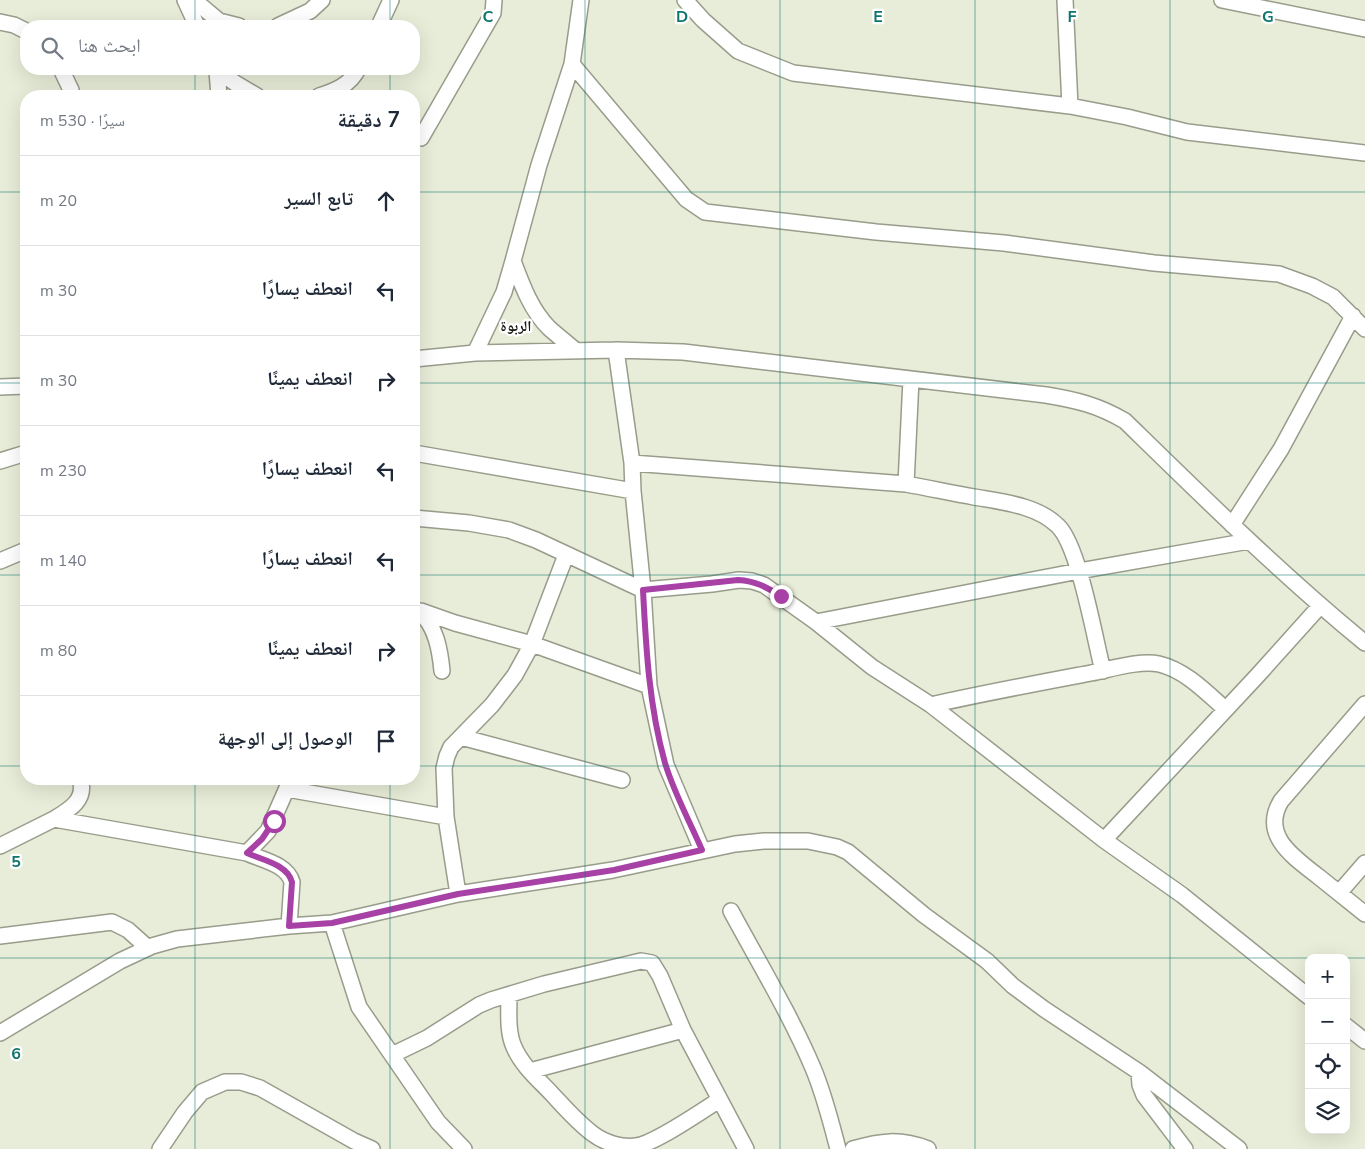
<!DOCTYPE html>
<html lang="ar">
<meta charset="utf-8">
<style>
body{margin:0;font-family:"Nunito Sans","Noto Naskh Arabic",sans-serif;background:#f2f2f3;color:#1f2937;direction:rtl}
.controls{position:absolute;right:15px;bottom:15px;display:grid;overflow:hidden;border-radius:10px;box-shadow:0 5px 20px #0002}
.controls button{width:45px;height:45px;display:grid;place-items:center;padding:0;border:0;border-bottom:1px solid #e0e1e3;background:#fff;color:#1f2937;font:25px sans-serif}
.stop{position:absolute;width:15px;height:15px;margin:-11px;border:4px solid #a741a5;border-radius:50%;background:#fff}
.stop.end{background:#a741a5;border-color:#fff;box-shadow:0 1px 5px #0008}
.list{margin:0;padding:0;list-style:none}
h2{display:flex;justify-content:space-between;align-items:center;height:65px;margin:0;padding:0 20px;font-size:21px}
h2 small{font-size:16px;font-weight:400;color:#747a83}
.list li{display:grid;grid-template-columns:32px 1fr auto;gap:15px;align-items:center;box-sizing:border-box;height:90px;padding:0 20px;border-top:1px solid #e0e1e3}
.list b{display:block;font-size:19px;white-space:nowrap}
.list em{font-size:16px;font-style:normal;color:#747a83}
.icon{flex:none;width:28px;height:28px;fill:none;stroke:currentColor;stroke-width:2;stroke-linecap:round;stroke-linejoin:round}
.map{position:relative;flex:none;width:1365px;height:1149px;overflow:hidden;direction:ltr}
.search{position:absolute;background:#fff;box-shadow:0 5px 20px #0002;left:20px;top:20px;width:400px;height:55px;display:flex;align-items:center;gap:12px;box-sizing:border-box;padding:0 18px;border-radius:20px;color:#747a83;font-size:19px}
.panel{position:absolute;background:#fff;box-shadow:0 5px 20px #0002;left:20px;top:90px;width:400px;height:695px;border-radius:20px;direction:rtl}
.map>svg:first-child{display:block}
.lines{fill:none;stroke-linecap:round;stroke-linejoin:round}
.minor-casing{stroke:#989c8a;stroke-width:18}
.minor{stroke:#fff;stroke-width:15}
.route{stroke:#a741a5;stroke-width:6}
.grid{fill:none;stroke:#0f766e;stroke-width:1;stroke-opacity:0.55}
.labels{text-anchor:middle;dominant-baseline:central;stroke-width:4.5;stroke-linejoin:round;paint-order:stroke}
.neighbourhood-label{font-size:15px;font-weight:bold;fill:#181912;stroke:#fff}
.grid-label{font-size:16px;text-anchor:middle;font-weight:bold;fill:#0f766e;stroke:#fff;stroke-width:4.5;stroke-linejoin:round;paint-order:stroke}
</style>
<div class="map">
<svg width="1365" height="1149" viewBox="0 0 1365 1149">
<rect width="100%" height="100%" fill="#e8edd9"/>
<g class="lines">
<defs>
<path id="minor" d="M185 0 197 26
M194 0 219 21 239 26
M685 0 703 20 738 51 793 73 1070 106 1127 117 1187 132 1365 153
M1065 0 1070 106
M1222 0 1365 29
M0 22 14 25 26 31
M278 26 310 11 322 0
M379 26 391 0
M572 64 686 199 705 212 876 232 1004 243 1154 263 1279 274 1312 286 1333 297 1365 329
M61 69 71 90V96
M216 69 235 83 257 96
M217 71 219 96
M319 96C335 91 350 85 358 69
M421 138 493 13 494 0
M513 261C522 285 531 310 549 328 558 336 567 343 576 351
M616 350 632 463 633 491 643 590 649 686 666 765 702 850
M475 353 504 292 513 261 539 165 572 64 581 0
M414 359 475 353 616 350 683 352 1046 395C1076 400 1098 405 1125 421 1203 497 1281 574 1365 643
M911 379 906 484C929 488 951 493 974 497 1002 502 1037 505 1058 526 1079 546 1095 640 1103 671
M0 387 26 386
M414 453 633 491
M0 461 26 453
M632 463 906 484
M414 518 469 523 509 530 536 540 643 590 712 584 739 580 752 581 764 585 816 622 872 667 931 705 1104 840 1182 895 1309 997
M1232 525 1281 449 1353 316
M0 561 26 550
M419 611C436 626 440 650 442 671
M421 611 455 623 532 644 649 686
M816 622 1079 571 1249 541
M1365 704 1281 801C1260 836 1295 858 1319 877 1335 890 1350 902 1365 914
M931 705C984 693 1038 683 1091 673 1111 669 1140 660 1159 664 1185 670 1206 692 1225 709
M461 737 622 780
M287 789 446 817
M54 819C69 810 87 800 80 779
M1104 840 1258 675 1320 606
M0 846 54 819 247 853 268 831 291 779
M247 853C262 860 287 864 292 882L289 926
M1339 893 1365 863
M458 894 446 817 444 768 447 756 451 747 492 705 515 675 532 644 566 555
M731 911C759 963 790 1014 813 1068 824 1094 831 1122 838 1149
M332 923 359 1007 392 1055 427 1038 479 1005 491 1000 544 984 641 961 652 963 660 976 683 1030 746 1149
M0 936 112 922 128 930 148 948
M509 995C509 1011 507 1032 514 1047 522 1066 539 1080 552 1094 565 1108 578 1123 593 1134 605 1143 622 1148 636 1146 654 1144 702 1111 719 1100
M1346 1026 1365 1041
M0 1033 120 961 152 946 177 939 289 926 332 923 458 894 613 870 735 844 764 841H808L837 847 848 852 924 915 987 961 1013 986 1044 1009 1139 1072 1239 1149
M392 1055 438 1122 464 1149
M530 1071 683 1030
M1139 1072 1140 1085 1144 1095 1185 1149
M160 1149 185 1112 202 1092 225 1082H241L260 1088 354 1141 372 1149
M853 1149C880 1141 900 1138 928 1149"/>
</defs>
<use href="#minor" class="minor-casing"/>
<use href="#minor" class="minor"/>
</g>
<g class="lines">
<path class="route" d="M274 821 262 839 247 853C262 860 287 864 292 882L289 926 332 923 458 894 614 870 702 850C690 822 674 793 665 763 649 706 646 648 643 590L738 580C756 581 766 587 781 596"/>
</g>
<path class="grid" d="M195 0V26M390 0V26M585 0V1149M780 0V1149M975 0V1149M1170 0V1149M195 69V96M390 69V96M0 192H26M414 192H1365M0 383H26M414 383H1365M0 575H26M414 575H1365M0 766H26M414 766H1365M195 779V1149M390 779V1149M0 958H1365"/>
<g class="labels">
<g class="neighbourhood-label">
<text x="516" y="326">الربوة</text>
</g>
</g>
<g class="grid-label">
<text x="488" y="22">C</text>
<text x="682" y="22">D</text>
<text x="878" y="22">E</text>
<text x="1072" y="22">F</text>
<text x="1268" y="22">G</text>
<text x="16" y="867">5</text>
<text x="16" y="1059">6</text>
</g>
</svg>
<div class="controls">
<button>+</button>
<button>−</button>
<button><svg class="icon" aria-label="locate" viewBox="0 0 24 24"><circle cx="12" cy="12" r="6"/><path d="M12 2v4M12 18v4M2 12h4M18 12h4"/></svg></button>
<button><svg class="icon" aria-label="layers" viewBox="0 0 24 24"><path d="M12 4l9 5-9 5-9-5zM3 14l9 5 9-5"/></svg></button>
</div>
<div class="stop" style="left:274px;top:821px"></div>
<div class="stop end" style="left:781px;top:596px"></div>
<div class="search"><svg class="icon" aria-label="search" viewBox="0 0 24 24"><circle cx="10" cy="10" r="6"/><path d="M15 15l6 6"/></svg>ابحث هنا</div>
<section class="panel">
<h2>7 دقيقة<small>سيرًا · 530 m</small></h2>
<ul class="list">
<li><svg class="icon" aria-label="ahead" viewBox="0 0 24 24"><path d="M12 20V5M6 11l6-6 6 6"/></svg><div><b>تابع السير</b></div><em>20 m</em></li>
<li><svg class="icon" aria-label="left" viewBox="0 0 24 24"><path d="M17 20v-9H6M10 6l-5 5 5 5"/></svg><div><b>انعطف يسارًا</b></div><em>30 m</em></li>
<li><svg class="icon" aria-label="right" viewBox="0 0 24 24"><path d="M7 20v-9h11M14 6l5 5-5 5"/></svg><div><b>انعطف يمينًا</b></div><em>30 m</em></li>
<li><svg class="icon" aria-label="left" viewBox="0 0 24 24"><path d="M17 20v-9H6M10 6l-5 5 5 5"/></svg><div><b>انعطف يسارًا</b></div><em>230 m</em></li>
<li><svg class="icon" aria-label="left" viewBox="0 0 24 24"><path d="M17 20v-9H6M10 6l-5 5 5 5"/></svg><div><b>انعطف يسارًا</b></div><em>140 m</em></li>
<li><svg class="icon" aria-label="right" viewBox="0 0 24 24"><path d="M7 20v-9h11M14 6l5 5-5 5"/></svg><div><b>انعطف يمينًا</b></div><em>80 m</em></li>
<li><svg class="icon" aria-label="arrive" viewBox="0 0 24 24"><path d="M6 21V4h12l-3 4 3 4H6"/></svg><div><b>الوصول إلى الوجهة</b></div></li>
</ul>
</section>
</div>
